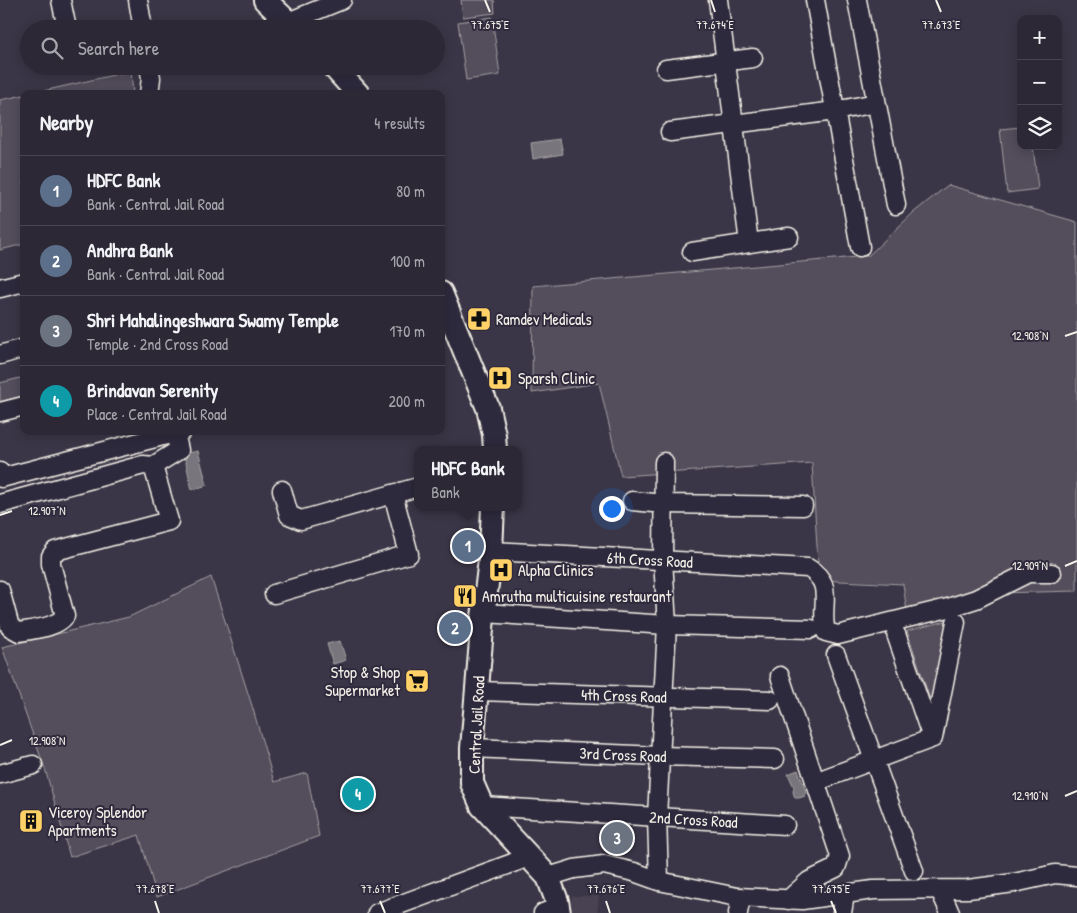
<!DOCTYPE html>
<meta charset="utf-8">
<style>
body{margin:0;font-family:"Patrick Hand",sans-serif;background:#34303d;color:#f1f3f6}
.controls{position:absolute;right:15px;top:15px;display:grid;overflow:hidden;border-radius:10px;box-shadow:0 2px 12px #0003}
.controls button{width:45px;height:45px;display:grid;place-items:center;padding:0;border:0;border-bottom:1px solid #484450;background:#2c2835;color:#f1f3f6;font:25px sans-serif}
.you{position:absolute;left:611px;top:508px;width:18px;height:18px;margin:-12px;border:4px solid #fff;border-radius:50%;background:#1a73e8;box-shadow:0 0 0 8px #1a73e833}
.badge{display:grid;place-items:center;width:32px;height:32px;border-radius:50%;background:#ffd166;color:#fff;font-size:16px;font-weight:700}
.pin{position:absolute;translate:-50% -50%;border:2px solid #fff;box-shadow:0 1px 5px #0006}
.popup{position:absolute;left:414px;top:446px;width:108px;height:65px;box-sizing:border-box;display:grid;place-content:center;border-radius:10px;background:#2c2835;filter:drop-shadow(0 1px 4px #0005);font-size:16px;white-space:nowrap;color:#a6a6ad}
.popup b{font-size:19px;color:#f1f3f6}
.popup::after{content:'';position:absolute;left:50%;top:100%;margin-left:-10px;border:10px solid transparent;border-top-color:#2c2835}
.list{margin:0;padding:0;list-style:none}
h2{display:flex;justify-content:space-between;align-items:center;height:65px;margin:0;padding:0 20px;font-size:21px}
h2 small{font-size:16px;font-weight:400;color:#a6a6ad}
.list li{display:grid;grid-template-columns:32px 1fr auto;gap:15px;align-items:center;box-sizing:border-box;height:70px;padding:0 20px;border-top:1px solid #484450}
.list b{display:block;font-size:19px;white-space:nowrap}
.list p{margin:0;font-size:16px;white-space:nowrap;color:#a6a6ad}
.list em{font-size:16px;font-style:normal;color:#a6a6ad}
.icon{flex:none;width:28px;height:28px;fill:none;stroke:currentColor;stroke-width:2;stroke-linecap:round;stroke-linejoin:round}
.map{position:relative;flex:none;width:1077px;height:913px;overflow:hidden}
.search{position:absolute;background:#2c2835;box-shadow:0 2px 12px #0003;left:20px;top:20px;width:425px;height:55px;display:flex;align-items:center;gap:12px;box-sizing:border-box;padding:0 18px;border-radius:28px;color:#a6a6ad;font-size:19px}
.panel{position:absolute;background:#2c2835;box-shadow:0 2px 12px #0003;left:20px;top:90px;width:425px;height:345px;border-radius:10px}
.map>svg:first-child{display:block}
.built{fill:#484352}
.green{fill:#534e5c;stroke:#a4a0a2}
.water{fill:#78747b;stroke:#aaa6a7}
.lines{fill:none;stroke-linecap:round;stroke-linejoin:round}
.minor-casing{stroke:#f4f1e8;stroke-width:21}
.major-casing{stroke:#f4f1e8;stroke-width:26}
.minor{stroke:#2f2a3d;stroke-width:18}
.major{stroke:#2f2a3d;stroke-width:22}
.ticks{fill:none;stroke:#f4f1e8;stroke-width:2}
.labels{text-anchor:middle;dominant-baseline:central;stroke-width:4;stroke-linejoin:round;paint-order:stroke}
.poi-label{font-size:16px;fill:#f4f1e8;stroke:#2f2a3d;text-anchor:start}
.street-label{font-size:16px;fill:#f4f1e8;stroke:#2f2a3d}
.ticks-label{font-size:12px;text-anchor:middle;fill:#f4f1e8;stroke:#2f2a3d;stroke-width:4;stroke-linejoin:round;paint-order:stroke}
</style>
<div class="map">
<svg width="1077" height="913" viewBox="0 0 1077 913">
<rect width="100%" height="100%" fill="#3b3647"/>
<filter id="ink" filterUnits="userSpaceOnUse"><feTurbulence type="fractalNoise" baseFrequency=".02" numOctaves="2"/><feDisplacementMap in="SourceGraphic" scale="10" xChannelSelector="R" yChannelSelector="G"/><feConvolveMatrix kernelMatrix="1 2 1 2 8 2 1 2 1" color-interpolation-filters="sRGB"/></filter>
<g filter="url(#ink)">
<path class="built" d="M572 896H599L597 913H571Z"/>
<path class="green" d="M461 0H494L495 13 463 17Z
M492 17 500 75 466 80 458 22Z
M131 71 133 94H30Z
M24 95V244L0 250V100Z
M1021 127V146H1033L1038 189 1007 193 1000 129Z
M948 185 1077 222V591L998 593 909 626 903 584 819 580 812 463 621 476 599 383 532 393 533 286 868 256 913 213Z
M24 377V395L0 402V383Z
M211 577 253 709 274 782 307 773 319 836 157 897 139 835 70 857 46 772 2 647 129 617Z
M950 620 931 702 907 631Z"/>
<path class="water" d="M560 139 563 154 533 159 531 143Z
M198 451 207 485 192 490 184 454Z
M340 641 346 660 333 664 327 644Z
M798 770 806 791 805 796 799 798H795L793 792 794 787 788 774Z"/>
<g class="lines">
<defs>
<g id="minor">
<path d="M61 0 67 29"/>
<path d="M138 0 143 29"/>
<path d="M718 0 749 243"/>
<path d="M815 0 860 247"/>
<path d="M857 0 896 205"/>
<path d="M288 22 342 0"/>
<path d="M666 69 753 58"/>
<path d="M149 94 151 78 149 66"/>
<path d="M670 132 835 111 876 103"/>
<path d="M692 252 789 237"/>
<path d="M0 288 24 282"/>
<path d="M0 355 24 348"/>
<path d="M0 412 24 406"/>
<path d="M153 466 179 450 175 433"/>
<path d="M0 472 1 478 182 431"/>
<path d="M282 490 289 515 301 520 418 487"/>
<path d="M632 501 664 504 803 506"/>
<path d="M0 504 143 465 153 466 169 521 55 551 51 556V564L65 616C56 628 33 629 19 632L10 627 0 590"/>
<path id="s1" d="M491 551 808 568C836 584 819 606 826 632L838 635 948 608 976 599 1028 573H1052"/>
<path d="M274 594 409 554 393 494"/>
<path d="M484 613 667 625 811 629"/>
<path d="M896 634 932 738"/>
<path d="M836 655 914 871"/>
<path d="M780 676 840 856 836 868 809 881 788 900"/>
<path id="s2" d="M478 691 770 700"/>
<path id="s3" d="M472 748 659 756 775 759"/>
<path d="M0 774 33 765"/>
<path d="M815 782 933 738 956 622"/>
<path id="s4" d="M482 806 785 825"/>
<path d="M548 877 574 869 604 865 634 872 659 881 737 897 802 900 873 890 968 889 1014 883 1055 874 1077 876"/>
<path d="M659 881 657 817 667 625 663 560 664 462"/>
<path d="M940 890 950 913"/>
<path d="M377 913 529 857"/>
<path d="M543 913 558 907"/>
<path d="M738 913 741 897"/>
<path d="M842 913 845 894"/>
</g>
<path id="major" d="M265 0 295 29
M333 66 358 94
M441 293 488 408 494 435 495 450
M493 507 491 551 483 617 472 748V783L482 806 548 877 557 901 559 913"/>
</defs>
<use href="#minor" class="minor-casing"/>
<use href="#major" class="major-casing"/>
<use href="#minor" class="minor"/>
<use href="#major" class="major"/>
</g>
</g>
<path class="ticks" d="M485 0 490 12M711 0 715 12M936 0 941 12M1065 336 1077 332M0 515 12 511M1065 566 1077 561M0 745 12 740M1065 796 1077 791M155 901 159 913M380 901 385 913M606 901 610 913M831 901 836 913"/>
<defs>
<symbol id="pharmacy-square" viewBox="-11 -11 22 22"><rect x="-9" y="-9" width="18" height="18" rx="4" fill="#ffd166" stroke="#2f2a3d"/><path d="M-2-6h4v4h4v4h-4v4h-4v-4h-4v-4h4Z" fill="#111"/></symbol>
<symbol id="hospital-square" viewBox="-11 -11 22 22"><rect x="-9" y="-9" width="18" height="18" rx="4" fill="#ffd166" stroke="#2f2a3d"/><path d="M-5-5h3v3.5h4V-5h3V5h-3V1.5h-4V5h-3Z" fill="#111"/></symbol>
<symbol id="restaurant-square" viewBox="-11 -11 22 22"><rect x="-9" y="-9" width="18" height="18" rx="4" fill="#ffd166" stroke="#2f2a3d"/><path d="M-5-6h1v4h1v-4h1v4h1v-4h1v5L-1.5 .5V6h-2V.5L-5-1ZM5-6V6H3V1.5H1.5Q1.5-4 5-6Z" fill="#111"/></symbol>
<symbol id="supermarket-square" viewBox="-11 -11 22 22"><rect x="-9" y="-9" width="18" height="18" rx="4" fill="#ffd166" stroke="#2f2a3d"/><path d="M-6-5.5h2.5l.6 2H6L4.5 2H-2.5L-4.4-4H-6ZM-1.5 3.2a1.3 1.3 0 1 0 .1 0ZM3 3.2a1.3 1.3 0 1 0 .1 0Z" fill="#111"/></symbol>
<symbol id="building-square" viewBox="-11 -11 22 22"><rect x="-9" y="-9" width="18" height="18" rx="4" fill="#ffd166" stroke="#2f2a3d"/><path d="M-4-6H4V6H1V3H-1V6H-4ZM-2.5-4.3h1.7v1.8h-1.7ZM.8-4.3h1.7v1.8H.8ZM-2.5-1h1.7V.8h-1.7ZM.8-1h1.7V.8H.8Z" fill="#111"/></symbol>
</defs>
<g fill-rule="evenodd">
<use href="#pharmacy-square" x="465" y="305" width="28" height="28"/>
<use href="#hospital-square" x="486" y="364" width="28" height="28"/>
<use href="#hospital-square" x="487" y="556" width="28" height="28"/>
<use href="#restaurant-square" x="451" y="582" width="28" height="28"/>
<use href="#supermarket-square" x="403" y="667" width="28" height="28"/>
<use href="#building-square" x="17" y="807" width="28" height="28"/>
</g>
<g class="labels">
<g class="poi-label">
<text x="496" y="319">Ramdev Medicals</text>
<text x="518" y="378">Sparsh Clinic</text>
<text x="518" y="570">Alpha Clinics</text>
<text x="482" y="596">Amrutha multicuisine restaurant</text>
<text x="400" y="672" text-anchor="end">Stop &amp; Shop<tspan x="400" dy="18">Supermarket</tspan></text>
<text x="48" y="812">Viceroy Splendor<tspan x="48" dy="18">Apartments</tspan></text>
</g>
<g class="street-label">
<text stroke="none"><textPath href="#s1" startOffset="159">6th Cross Road</textPath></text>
<text stroke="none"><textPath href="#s2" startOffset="146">4th Cross Road</textPath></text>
<text transform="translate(476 725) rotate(-87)">Central Jail Road</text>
<text stroke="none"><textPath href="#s3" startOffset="151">3rd Cross Road</textPath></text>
<text stroke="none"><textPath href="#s4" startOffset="212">2nd Cross Road</textPath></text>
</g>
</g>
<g class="ticks-label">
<text x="490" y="29">77.675°E</text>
<text x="715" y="29">77.674°E</text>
<text x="941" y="29">77.673°E</text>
<text x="1030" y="340">12.908°N</text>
<text x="47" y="515">12.907°N</text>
<text x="1030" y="570">12.909°N</text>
<text x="47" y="745">12.908°N</text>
<text x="1030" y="800">12.910°N</text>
<text x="155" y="893">77.678°E</text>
<text x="380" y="893">77.677°E</text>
<text x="606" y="893">77.676°E</text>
<text x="831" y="893">77.675°E</text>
</g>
</svg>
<div class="controls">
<button>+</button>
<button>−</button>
<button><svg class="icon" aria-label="layers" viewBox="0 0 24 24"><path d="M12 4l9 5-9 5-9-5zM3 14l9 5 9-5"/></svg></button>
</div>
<div class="you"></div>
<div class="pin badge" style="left:468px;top:546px;background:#5c6f8a">1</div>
<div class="popup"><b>HDFC Bank</b>Bank</div>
<div class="pin badge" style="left:455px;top:628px;background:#5c6f8a">2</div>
<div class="pin badge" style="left:617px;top:838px;background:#6b7280">3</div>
<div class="pin badge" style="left:358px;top:794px;background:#0f9aa8">4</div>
<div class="search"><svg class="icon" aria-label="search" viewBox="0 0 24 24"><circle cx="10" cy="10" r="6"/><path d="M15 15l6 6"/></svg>Search here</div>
<section class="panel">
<h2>Nearby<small>4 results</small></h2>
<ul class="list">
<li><span class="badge" style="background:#5c6f8a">1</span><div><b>HDFC Bank</b><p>Bank · Central Jail Road</p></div><em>80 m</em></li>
<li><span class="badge" style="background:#5c6f8a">2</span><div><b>Andhra Bank</b><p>Bank · Central Jail Road</p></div><em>100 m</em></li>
<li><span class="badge" style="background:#6b7280">3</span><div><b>Shri Mahalingeshwara Swamy Temple</b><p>Temple · 2nd Cross Road</p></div><em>170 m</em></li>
<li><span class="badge" style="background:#0f9aa8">4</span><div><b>Brindavan Serenity</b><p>Place · Central Jail Road</p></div><em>200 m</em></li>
</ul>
</section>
</div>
